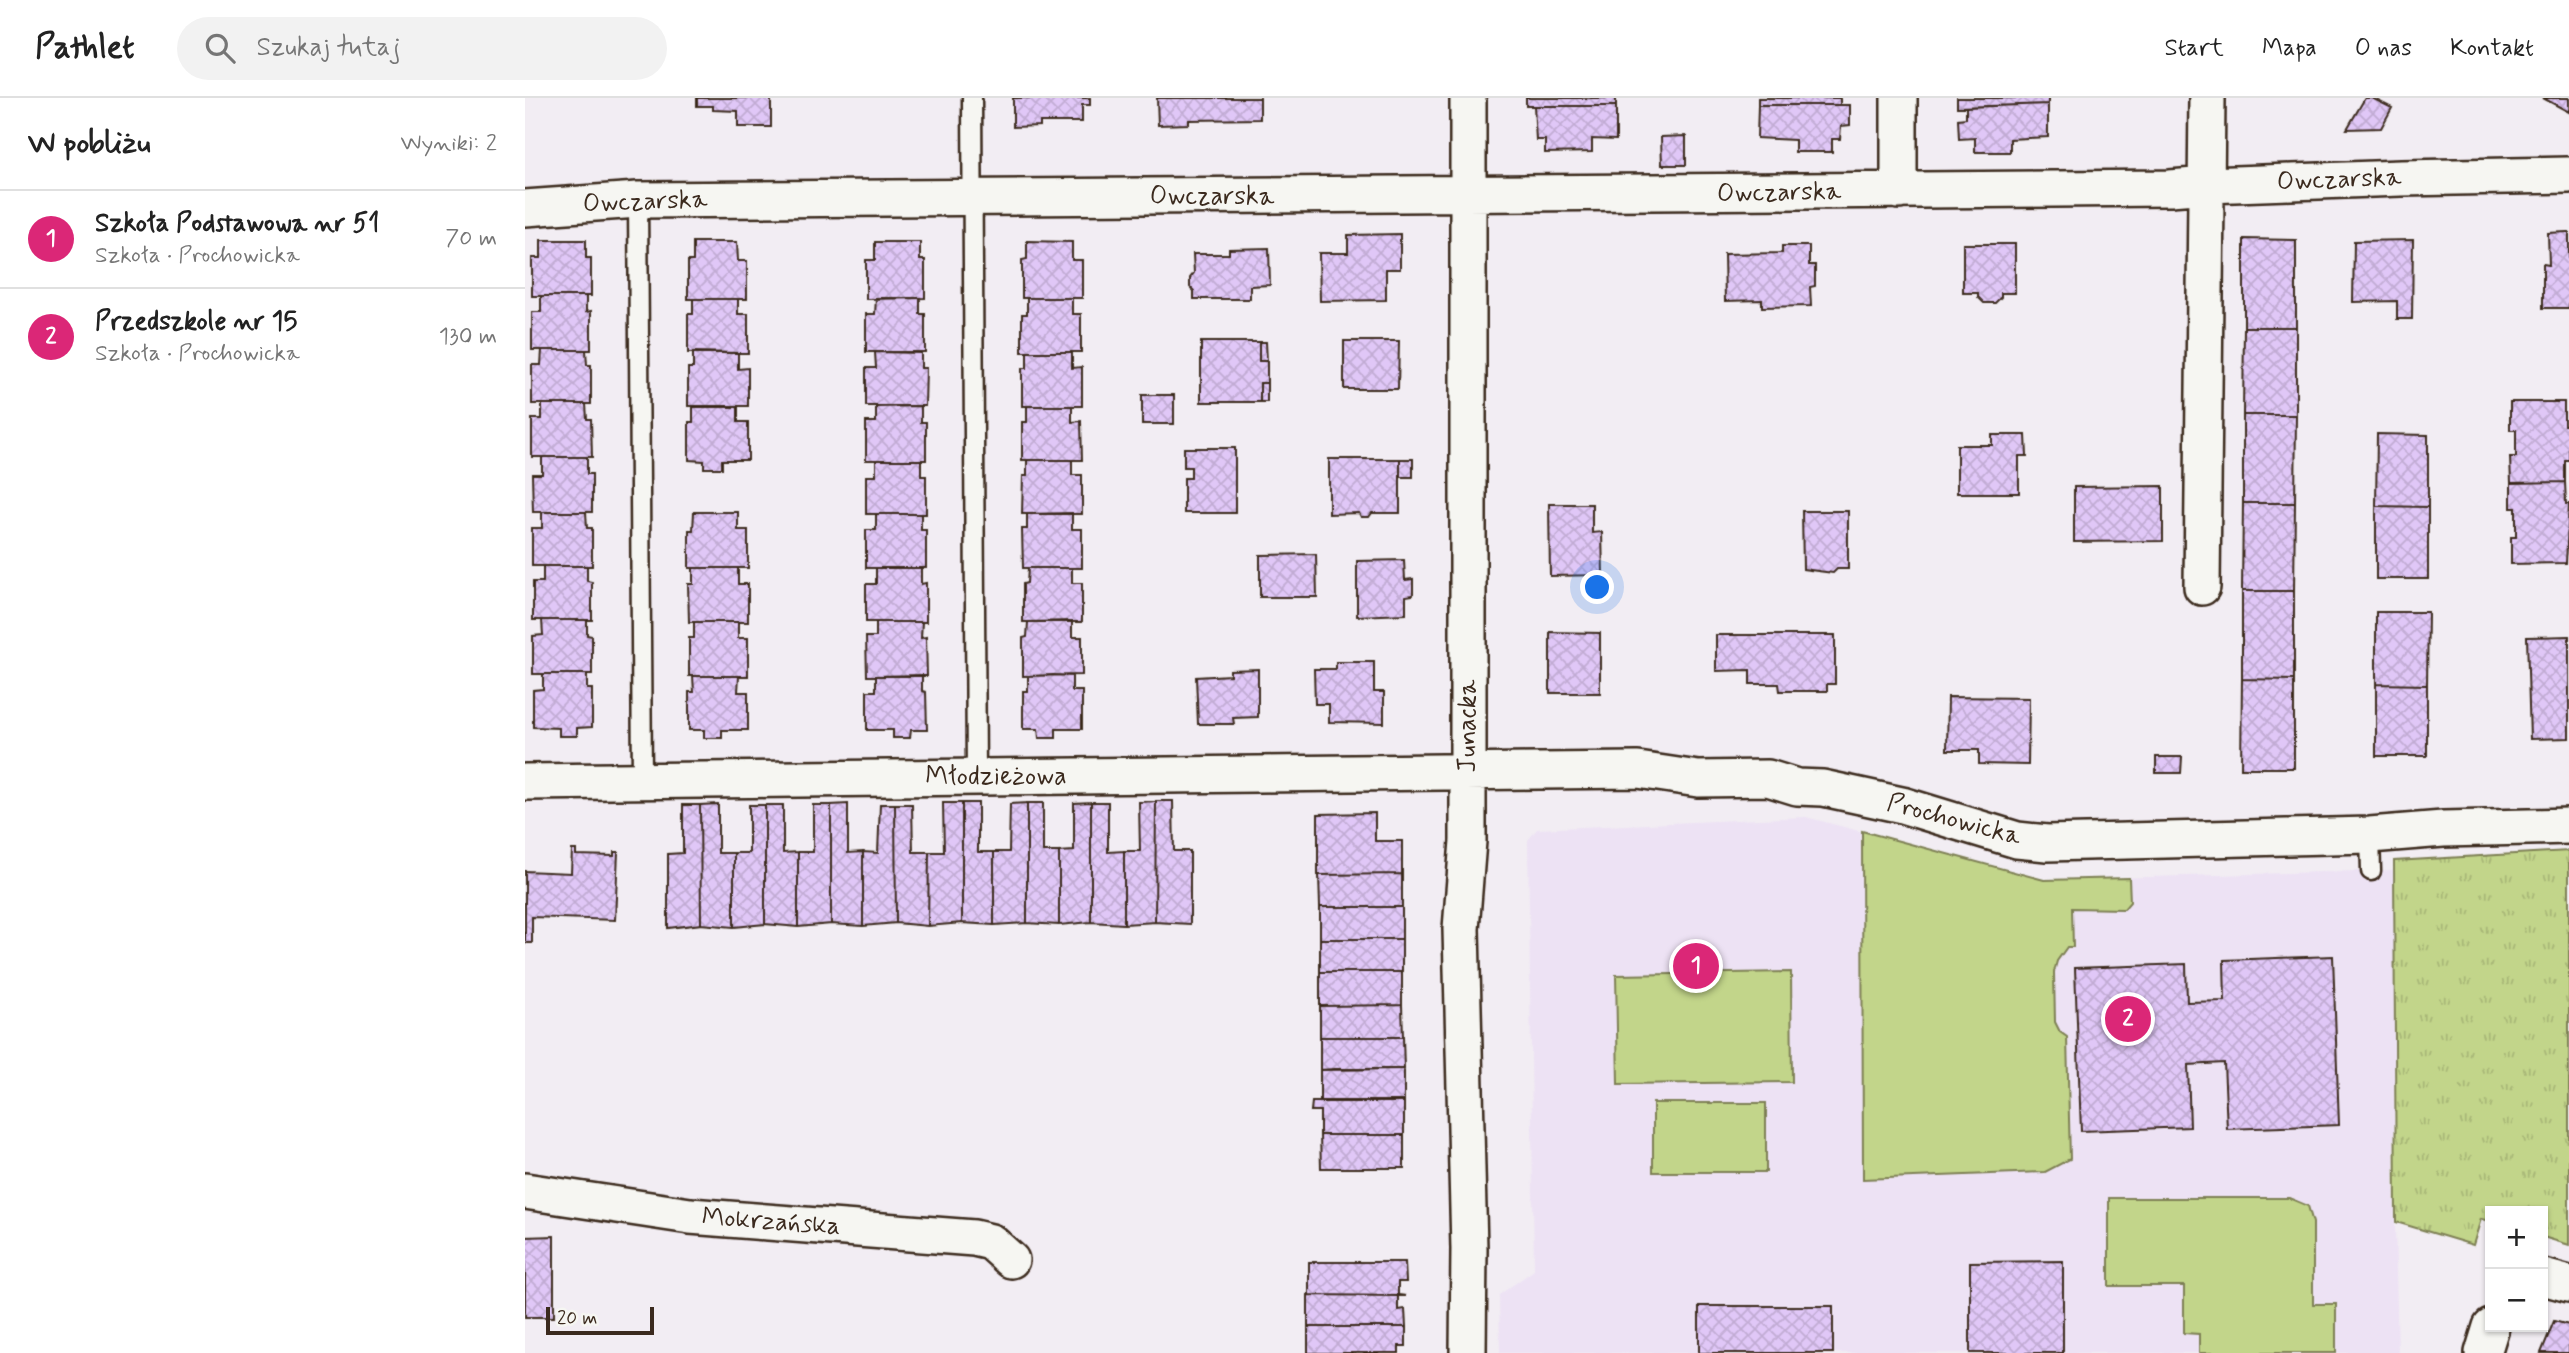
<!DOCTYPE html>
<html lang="pl">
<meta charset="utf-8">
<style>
body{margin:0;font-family:Mynerve,sans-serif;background:#f2f2f2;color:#222}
.controls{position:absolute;right:21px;bottom:21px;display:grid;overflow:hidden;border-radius:0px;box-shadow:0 2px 5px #0004}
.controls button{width:63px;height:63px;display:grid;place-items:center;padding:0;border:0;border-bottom:2px solid #e0e0e0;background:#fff;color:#222;font:35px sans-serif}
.scale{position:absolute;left:21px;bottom:18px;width:108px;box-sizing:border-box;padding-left:7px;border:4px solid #3b2a1e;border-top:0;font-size:19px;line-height:24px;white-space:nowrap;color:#3b2a1e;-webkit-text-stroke:5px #f6f6f2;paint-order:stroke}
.you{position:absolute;left:1073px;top:490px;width:24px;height:24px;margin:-18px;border:5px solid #fff;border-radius:50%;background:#1a73e8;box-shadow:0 0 0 10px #1a73e833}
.badge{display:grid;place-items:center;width:46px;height:46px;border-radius:50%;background:#db2777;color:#fff;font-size:23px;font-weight:700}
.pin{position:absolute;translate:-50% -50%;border:4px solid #fff;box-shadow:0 2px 7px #0006}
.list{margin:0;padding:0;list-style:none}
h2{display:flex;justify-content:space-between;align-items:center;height:91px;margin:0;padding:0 28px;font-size:30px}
h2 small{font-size:23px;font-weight:400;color:#767676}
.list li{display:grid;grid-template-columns:46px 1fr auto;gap:21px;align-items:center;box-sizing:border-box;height:98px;padding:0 28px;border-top:2px solid #e0e0e0}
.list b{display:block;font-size:26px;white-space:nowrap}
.list p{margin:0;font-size:23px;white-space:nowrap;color:#767676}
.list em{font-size:23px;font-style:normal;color:#767676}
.icon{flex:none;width:38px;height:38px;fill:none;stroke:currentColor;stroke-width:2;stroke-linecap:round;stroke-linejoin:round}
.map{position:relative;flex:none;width:2044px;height:1255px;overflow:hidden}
header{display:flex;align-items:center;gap:42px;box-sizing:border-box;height:98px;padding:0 35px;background:#fff;border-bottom:2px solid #e0e0e0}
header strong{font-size:33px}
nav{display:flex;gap:38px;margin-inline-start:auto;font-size:24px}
.search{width:490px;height:63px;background:#f2f2f2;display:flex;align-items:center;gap:18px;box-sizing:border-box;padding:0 24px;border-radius:38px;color:#767676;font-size:26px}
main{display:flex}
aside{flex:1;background:#fff}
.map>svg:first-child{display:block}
.built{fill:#ede2f4}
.grass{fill:url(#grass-tufts);stroke:#7e8054;stroke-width:2}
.park{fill:#c2d58a;stroke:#7e8054;stroke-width:2}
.building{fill:url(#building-cross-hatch);stroke:#3b2a1e;stroke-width:2}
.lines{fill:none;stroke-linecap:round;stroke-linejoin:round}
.lane-casing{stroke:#3b2a1e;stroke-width:23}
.street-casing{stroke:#3b2a1e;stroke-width:40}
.lane{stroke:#f6f6f2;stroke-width:18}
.street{stroke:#f6f6f2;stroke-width:35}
.labels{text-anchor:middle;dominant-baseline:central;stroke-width:6;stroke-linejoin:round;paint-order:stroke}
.street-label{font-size:26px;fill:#3b2a1e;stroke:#f6f6f2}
</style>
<header>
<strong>Pathlet</strong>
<div class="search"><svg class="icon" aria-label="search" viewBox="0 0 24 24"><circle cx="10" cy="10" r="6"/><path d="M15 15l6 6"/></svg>Szukaj tutaj</div>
<nav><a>Start</a><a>Mapa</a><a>O nas</a><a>Kontakt</a></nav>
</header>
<main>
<aside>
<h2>W pobliżu<small>Wyniki: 2</small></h2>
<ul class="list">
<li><span class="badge">1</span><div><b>Szkoła Podstawowa nr 51</b><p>Szkoła · Prochowicka</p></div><em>70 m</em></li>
<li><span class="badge">2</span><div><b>Przedszkole nr 15</b><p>Szkoła · Prochowicka</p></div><em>130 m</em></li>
</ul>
</aside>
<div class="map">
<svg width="2044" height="1255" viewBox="0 0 2044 1255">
<defs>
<pattern id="grass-tufts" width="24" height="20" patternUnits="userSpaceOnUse" patternTransform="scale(1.75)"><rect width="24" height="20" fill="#c2d58a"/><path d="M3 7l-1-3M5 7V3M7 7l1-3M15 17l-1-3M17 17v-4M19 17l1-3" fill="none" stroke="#a8b777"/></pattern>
<pattern id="building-cross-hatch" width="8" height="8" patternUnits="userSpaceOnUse" patternTransform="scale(1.75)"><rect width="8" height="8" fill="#e0c7f7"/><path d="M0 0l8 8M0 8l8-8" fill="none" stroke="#c1abd3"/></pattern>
</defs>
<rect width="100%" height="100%" fill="#f2edf3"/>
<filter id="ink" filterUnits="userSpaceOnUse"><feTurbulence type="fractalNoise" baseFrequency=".0143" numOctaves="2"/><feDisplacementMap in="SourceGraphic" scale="14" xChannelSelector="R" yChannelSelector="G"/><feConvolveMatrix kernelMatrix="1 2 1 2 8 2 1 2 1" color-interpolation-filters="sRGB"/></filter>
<g filter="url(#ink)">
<path class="built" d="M1281 719 1519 782 1869 772V1083L1873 1255H975L974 1197 1009 1172 1003 742 1012 731Z"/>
<path class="grass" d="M2044 753V1147L2018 1139V1113H1965V1123L1956 1121 1948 1147 1871 1124 1869 763Z"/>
<path class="park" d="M1337 733 1519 782 1604 780 1605 804 1599 811 1547 810 1548 849H1542L1532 863 1529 874 1530 924 1535 934 1542 939 1545 1061 1520 1074 1338 1081Z
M1266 874 1267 984 1093 986 1091 877Z
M1128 1005H1241V1074H1128Z
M1584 1100H1764L1783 1108 1788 1125V1206H1811V1255H1674V1236L1659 1235V1188H1584Z"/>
<path class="building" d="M172 0H246V29H213V13L188 12V8H172Z
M488 0H565V7H557V24H515V28L488 29Z
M632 0H735V21L664 22V26L633 27Z
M1001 0H1091V8H1001Z
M1233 0H1315V7H1233Z
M1432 0H1523V6L1432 9Z
M1840 0H1847L1867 10 1856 30 1822 31Z
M2018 0H2044V14Z
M1523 6V39L1485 41V54H1450V40L1434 41 1433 21 1441 20V9Z
M1233 7H1325V27L1316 28 1315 41H1307V54H1270V42L1232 40Z
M1009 8H1091V42L1067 41V54L1020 55V42H1011Z
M1161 38V67H1137L1136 39Z
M2042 134H2044V210H2018V166L2024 167 2023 135Z
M875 136V171H861V202L795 203 794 155H823V137Z
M1719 141 1771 142V229H1719Z
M16 142H61V160H66V198H7V160H16Z
M1888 142 1887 221H1872V203L1828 204 1829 143Z
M502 143 547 144V162H557V200H497V162L502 161Z
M168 144H212L213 163H222V201H163V163H168Z
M350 144H395V162H400V200L341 201V162H350Z
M1438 146H1490V195H1476V199L1470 205H1459L1453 199V195H1438Z
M1257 148H1284V167H1290V188L1285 189 1286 208 1237 209V202L1200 203 1199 156 1257 155Z
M744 150 745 187 725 188V201H669V193L665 189V180L669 175 668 156H704V151Z
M16 198H61V214L66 213V252H7V214H16Z
M351 200H395V216H400V254H341V216H350Z
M502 200H547V216H556V254H497V216H502Z
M168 201H213V216H223V255H163V216H168Z
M1719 229H1771V317H1718Z
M819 243H874L873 291H819Z
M676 244H734V263H742V285H735V304H676Z
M734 244H741L742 263H734Z
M17 252H61L62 267H66V306H7V267H16Z
M168 254 213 255V271L223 270V308H163V270H168Z
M350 254 396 255V270H401L400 308H341V270H351Z
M502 254H547V270L557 269V308H497V270H502Z
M735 285H742V304H735Z
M617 297H649V326H617Z
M1985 304H2039V327H2044V362H2040V384L1986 385 1985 359H1991V332H1985Z
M17 306H61L62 321H66L67 359H7V321H17Z
M396 308V324H401V362H341V324H351V309Z
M502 308H547V324L556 323 557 362H497V324H502Z
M168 309H213V324H223V362H197V370H179V363L164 362V324H168Z
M1718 317H1771L1770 405H1718Z
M1852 336 1903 337V409L1851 408Z
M1467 337H1501L1502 358H1494V395H1432V347H1467Z
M659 350H710V415H659V380H666V369H659Z
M17 359H62V376H67V414H8L7 376H17Z
M804 361H875V415H847L844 419H836L834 415 804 416Z
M875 361H888V379H875Z
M351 362H396V378H401V416H341V378H351Z
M502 362H547V377H557V416H497L498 378H502Z
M2040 384 2041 406H2044L2041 465 1986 466V439H1991V410H1986V385Z
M1638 388V443L1549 444V389Z
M1718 405H1770L1769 493H1717Z
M1024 406H1067V435L1077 434 1078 477 1025 478Z
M1851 408 1903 409V481H1851Z
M1277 413H1323V471H1312L1308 475 1278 471Z
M17 414H61L62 430H67V468H7V430H17Z
M169 414H213V432H223V470H164V432H168Z
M547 415V431H557V470H498L497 431H502V416Z
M351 416H396V432H401V470H341V432H351Z
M791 456 792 499H735V457Z
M879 462 880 482 888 481V497L881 498V516L832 518V463Z
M18 468H62V483L67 484V522H8V484H18Z
M168 470H213V486H223V524H164L163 486H168Z
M351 470H396V486L401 485V524H341V486H351Z
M503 470H547V485H557V524H498V486L502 485Z
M1717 493H1769V582L1717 581Z
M1851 514H1903L1902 587 1851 586Z
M17 522H62V537L67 538V576H8V538L18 537Z
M547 523V539H557V577L498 578V540L502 539 503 524Z
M169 524H213V540H223V578H164V540H169Z
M351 524H397L396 540 401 539 402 578H342L341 539H351Z
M1025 534 1075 535V595H1025Z
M1191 537H1310V586H1302V593H1255L1254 586H1225V572L1191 573Z
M2044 538V640L2005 641 2002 539Z
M811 564H849V594H859V625L804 624V606H790L789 571H811Z
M733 571V619L708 620 709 626H673L671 579 705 577V572Z
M18 576H62V591H67V629L52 630V638H34V630L8 629V592L18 591Z
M397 577V593L401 594 402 632H386L385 640H368V632H342V593H351V578Z
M528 577 547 578V593H557V631H531V640H514L513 631H498V593H503V578Z
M168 578H214L213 594H223V632H197V640H179V632H164V594H169Z
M1717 581 1769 582V670H1716Z
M1851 586 1902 587V658H1851Z
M1423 599 1504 600 1503 667 1454 666V652H1422Z
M1631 659H1657L1656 675H1631Z
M631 703 630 824 599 826V753H615L614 704Z
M631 703H648L649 753H665V826L630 824Z
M566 704H583V754L599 753V826L566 824Z
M566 704V824L534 827V754L549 753V705Z
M418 705H437V825L403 828 404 754H419Z
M437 705H453V754H469V827L437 825Z
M502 705V825L469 827V754H484L485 706Z
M502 705H518V754H534V827L502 825Z
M193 706V755H209V829L176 826 175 707Z
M323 706V755L338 754V828L306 826V707Z
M355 706H370L371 825 338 828V754L353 755Z
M370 706H387L388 754H404L403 828 371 825Z
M158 707H175L176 826 143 830V756L158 755Z
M224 707H240V826L209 829V755H224Z
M240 707H258V755L273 754V829L240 826Z
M288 707H306V826L273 829V754H288Z
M850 715V743H877V776L793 777V716Z
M47 752H51V757L89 758V754H93L90 822 7 819V845H0V773L46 775Z
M877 776V809H795L794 777Z
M795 809H877V841H795Z
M795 841H877V874H795Z
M1808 858 1814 1027 1702 1031 1699 965 1663 967 1665 1029 1556 1033 1550 870 1661 866 1662 904 1700 903 1699 862Z
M795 874H877V907L795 908Z
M877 907 878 939H795V908Z
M795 939H878L879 971 795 972Z
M810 971H879V1003H795V972Z
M787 1004H879V1037H795V1013H786Z
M795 1037H879V1070H796Z
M29 1138V1219H0V1139Z
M1538 1163V1255H1445V1164Z
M784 1164H880L881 1184H873V1197L881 1198 784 1197Z
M783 1197 873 1198V1212L880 1211 881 1229H783Z
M1174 1208H1308V1255H1174Z
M2029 1223 2044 1227V1255H2016Z
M783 1229H881V1248H874V1255H783Z"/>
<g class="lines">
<defs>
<path id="lane" d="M447 0 451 679
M113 102 117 682
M1845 737 1846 773"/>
<path id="street" d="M1374 0V93
M0 110 113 102 1645 90 1682 87 1876 80 2044 77
M1677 489 1682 0
M0 684 1113 672 1173 681 1243 680 1272 689 1298 690 1377 707 1492 742 1522 745 1845 737 1918 731 2044 728
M0 1093 165 1118 449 1140 466 1144 486 1162
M2018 1179 2044 1186
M943 1255 944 1151 936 831 943 743V0
M1958 1255 1966 1229"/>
</defs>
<use href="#lane" class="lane-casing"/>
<use href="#street" class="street-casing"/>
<use href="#lane" class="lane"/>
<use href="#street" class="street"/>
</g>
</g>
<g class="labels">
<g class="street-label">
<text transform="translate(1814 82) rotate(-2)">Owczarska</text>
<text transform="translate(1254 95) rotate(-1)">Owczarska</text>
<text x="687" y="99">Owczarska</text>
<text transform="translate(120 104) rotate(-2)">Owczarska</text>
<text transform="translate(943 628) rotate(-90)">Junacka</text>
<text x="471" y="679">Młodzieżowa</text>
<text transform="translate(1429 722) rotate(15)">Prochowicka</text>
<text transform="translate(246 1124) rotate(4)">Mokrzańska</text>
</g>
</g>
</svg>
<div class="controls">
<button>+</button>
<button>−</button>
</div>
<div class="scale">20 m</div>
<div class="you"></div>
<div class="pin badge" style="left:1171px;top:868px">1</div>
<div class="pin badge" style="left:1603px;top:921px">2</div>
</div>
</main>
